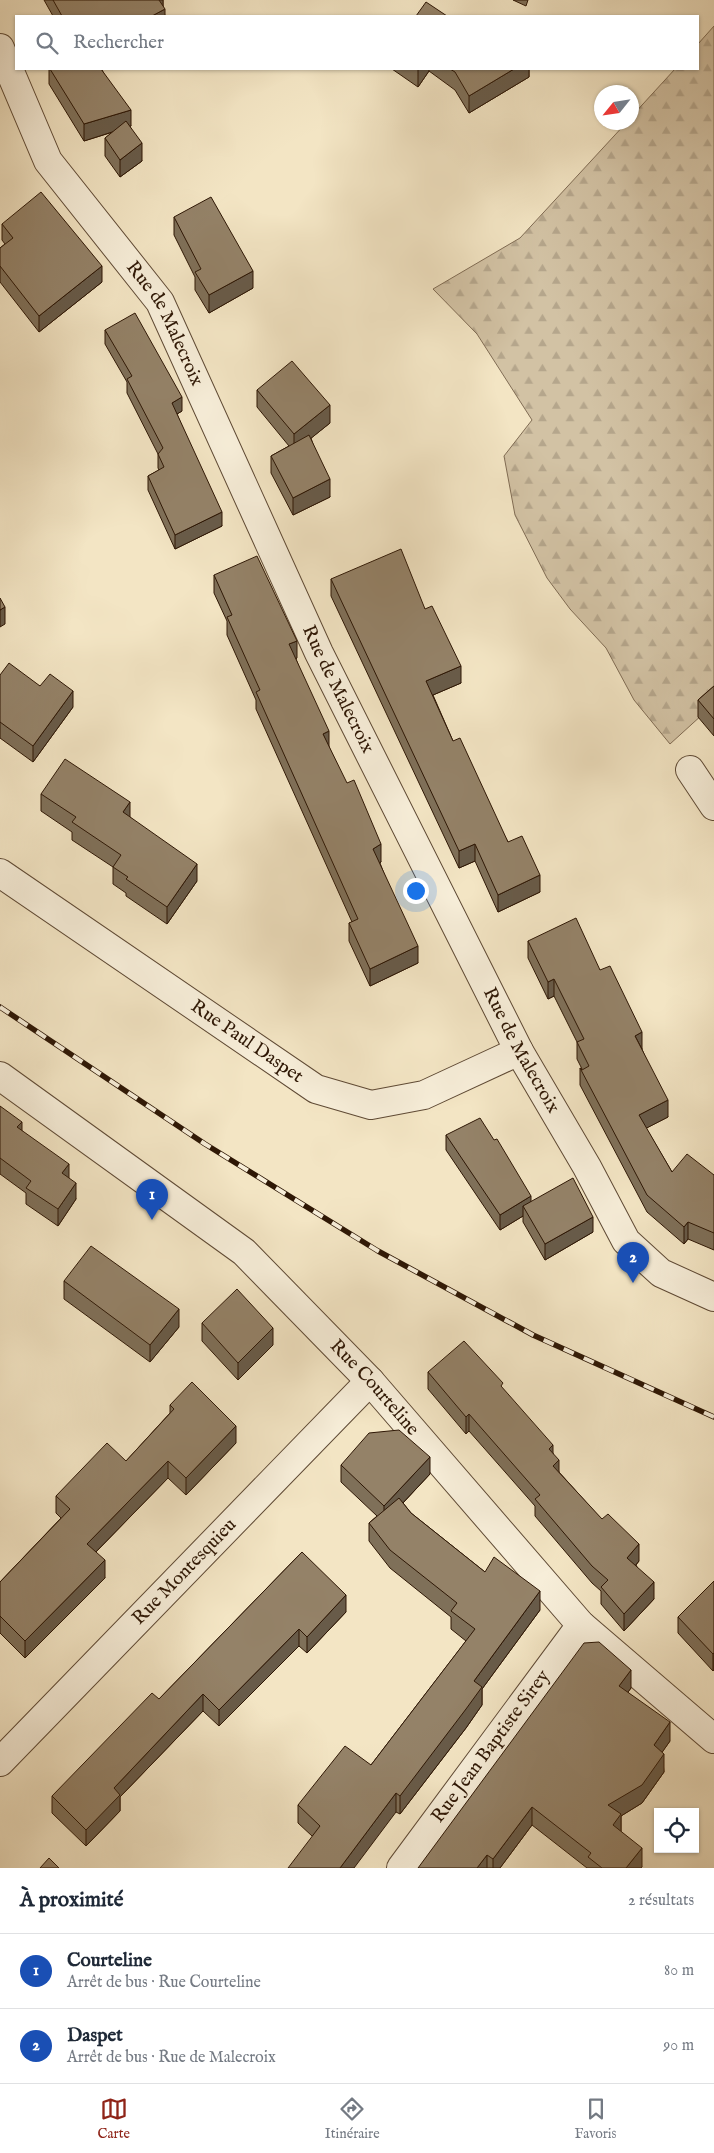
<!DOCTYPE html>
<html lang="fr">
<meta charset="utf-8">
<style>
body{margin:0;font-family:"IM FELL English",serif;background:#f6f6f7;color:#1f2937}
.controls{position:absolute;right:15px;bottom:15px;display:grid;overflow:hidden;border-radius:0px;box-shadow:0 1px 4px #0004}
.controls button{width:45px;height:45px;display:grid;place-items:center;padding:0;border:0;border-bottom:1px solid #e0e1e3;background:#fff;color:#1f2937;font:25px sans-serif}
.compass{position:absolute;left:594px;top:85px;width:45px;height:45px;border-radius:50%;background:#fff;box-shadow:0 1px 4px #0004;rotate:240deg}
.you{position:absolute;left:415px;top:890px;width:18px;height:18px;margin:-12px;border:4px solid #fff;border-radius:50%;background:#1a73e8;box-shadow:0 0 0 8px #1a73e833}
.badge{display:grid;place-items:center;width:32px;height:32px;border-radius:50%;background:#8f2418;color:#fff;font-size:16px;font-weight:700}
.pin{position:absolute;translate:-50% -41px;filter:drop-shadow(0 1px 2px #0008)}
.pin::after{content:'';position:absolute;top:26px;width:18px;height:15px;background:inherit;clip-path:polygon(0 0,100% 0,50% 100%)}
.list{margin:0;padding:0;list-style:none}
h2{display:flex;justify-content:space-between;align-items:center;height:65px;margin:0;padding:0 20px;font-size:21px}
h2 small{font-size:16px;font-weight:400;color:#747a83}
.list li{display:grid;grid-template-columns:32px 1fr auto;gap:15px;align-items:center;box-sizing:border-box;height:75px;padding:0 20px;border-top:1px solid #e0e1e3}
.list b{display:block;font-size:19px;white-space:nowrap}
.list p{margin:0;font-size:16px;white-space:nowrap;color:#747a83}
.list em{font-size:16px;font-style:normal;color:#747a83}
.icon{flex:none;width:28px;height:28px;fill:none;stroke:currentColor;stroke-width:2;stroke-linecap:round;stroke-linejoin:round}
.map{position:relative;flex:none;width:714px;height:1868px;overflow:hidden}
.search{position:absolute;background:#fff;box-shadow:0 1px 4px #0004;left:15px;right:15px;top:15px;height:55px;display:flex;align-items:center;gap:12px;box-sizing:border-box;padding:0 18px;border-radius:0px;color:#747a83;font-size:19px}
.sheet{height:215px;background:#fff}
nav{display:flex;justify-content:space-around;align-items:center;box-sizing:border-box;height:70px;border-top:1px solid #e0e1e3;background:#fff;font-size:14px;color:#747a83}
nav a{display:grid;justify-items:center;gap:2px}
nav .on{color:#8f2418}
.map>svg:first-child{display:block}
.forest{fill:url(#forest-firs);stroke:#806c54}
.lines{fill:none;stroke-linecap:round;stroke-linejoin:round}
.minor-casing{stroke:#5f4a35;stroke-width:30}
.minor{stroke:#f7eed9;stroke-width:28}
.rail-casing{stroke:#2e1705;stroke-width:5.5}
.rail{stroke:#f7eed9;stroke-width:4;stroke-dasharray:11;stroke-linecap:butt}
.wall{fill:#7f7059;stroke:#2e1705}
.shaded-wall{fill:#685b49;stroke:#2e1705}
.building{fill:#948268;stroke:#2e1705}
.labels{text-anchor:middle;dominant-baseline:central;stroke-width:4;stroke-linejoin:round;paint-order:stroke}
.street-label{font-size:19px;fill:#2e1705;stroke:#f7eed9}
</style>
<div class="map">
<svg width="714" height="1868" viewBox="0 0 714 1868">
<defs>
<pattern id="forest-firs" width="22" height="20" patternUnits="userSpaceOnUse" patternTransform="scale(1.25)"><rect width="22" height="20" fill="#d2c2a4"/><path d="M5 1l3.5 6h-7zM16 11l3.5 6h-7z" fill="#b5a68c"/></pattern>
</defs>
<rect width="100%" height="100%" fill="#f3e5c4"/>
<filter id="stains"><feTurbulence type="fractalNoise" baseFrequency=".004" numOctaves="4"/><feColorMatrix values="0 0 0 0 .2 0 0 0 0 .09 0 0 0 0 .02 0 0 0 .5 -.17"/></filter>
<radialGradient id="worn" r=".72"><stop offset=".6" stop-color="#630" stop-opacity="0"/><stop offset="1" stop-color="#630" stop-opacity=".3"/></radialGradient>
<path class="forest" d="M714 26V704L670 744 634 700 606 648 570 609 547 578 515 515 504 456 532 420 477 334 433 289 520 238 626 123 632 122V116L675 69H698V44Z"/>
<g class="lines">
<defs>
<g id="minor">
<path id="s1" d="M0 48 48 161 160 302 319 653 519 1051 587 1167 626 1241 661 1273 714 1297"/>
<path d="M690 770 714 806"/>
<path id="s2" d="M0 873 316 1089 371 1105 424 1095 519 1051"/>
<path id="s3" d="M0 1076 244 1252 370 1381 581 1625 714 1739"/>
<path id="s4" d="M0 1762 370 1381"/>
<path id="s5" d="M401 1868 581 1625"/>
</g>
</defs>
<use href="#minor" class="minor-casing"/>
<use href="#minor" class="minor"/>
<defs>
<path id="rail" d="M0 1007 205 1144 378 1251 533 1335 714 1417"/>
</defs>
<use href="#rail" class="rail-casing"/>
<use href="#rail" class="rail"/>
</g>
<path class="wall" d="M44 0H163V6L165 16H53Z
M513 0H528L526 6Z
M49 69H104L102 70 131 126H130L142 161 120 177 105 156V138L113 132 84 141 49 84Z
M392 69H529V77L469 113 455 90 429 71 418 87Z
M174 217 253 288 209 313 195 290V277L174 235Z
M2 224 102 282 39 332 0 282V248L5 244 2 240Z
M105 330 182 411 177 414 222 526 175 549 148 490V476L159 470 158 468V454L127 393V382L105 344Z
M257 390 330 423 311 438 330 497 293 515 271 473V456L289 446 257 407Z
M214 575 297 658 296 659 329 747 381 862 380 863 418 963 370 986 349 941V923L352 922 256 709V700L227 635V621L214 593Z
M331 579 425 609 461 683 433 695 453 741 508 842 540 892 498 912 475 861 459 868 331 596Z
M0 675 40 686 73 707 33 762 0 738Z
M714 686V736L698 717V700Z
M41 794 130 817 197 881 167 924 126 896V893L113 884V867L72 840V832L41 811Z
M528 941 600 970 642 1049 668 1117 646 1128 672 1172 714 1175V1250L688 1239 684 1244 647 1212 580 1085V1068L582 1069 577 1059V1042L554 996 548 999 528 958Z
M0 1106 22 1131 69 1178 76 1199 58 1226 26 1204V1193L0 1174Z
M446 1135 531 1202 593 1232 545 1260 523 1222V1216L500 1230 446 1150Z
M64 1281 179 1327 150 1362 64 1299Z
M202 1323 273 1345 238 1380 202 1341Z
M428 1372 503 1389 553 1453 559 1472 639 1561 636 1565 654 1599 624 1631 601 1604V1591L592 1583 535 1516V1506L469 1431 466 1434 428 1389Z
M170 1405 236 1443 186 1495 168 1478 96 1552 105 1578 25 1658 0 1633V1582L61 1518 56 1513V1496L126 1461 170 1413Z
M341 1465 430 1474 403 1503 411 1513 485 1572 540 1610 482 1689V1705L466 1728 400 1814 396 1812 312 1836 298 1823V1805L371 1765 466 1641 451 1629V1617L390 1568 369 1541V1523L377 1516 341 1482Z
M302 1552 346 1612 307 1653 299 1646 219 1726 203 1711 120 1797V1811L86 1846 52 1813V1796L159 1699Z
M714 1581V1670L713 1671 678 1633V1617Z
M631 1688 628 1692 670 1741 662 1752 664 1772 642 1803 621 1816V1832L642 1867 641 1868H587L532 1825 500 1868H418Z"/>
<path class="shaded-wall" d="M156 0H163V7Z
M165 9V16H152Z
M418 69H429V71L418 87Z
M514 69H529V77L469 113V96Z
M131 110V126L84 141V124Z
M142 143V161L120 177V160Z
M102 266V282L39 332V316Z
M253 271V288L209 313V295Z
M182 397V411L172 417V403Z
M330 405V423L294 452V434Z
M330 479V497L293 515V498Z
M222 512V526L175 549V535Z
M5 607V624L0 627V610Z
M297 641V658L289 662V644Z
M461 666V683L426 698V681Z
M73 691V707L33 762V746Z
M329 731V748L323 734Z
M130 802V819L123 812Z
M381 844V862L373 866V849Z
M475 844V861L459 868V851Z
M197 864V881L167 924V907Z
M540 875V892L498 912V895Z
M418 946V963L370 986V969Z
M554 979V996L548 999V982Z
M642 1032V1049L635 1036Z
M668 1100V1117L639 1132V1115Z
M22 1122V1138L17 1127Z
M69 1164V1180L62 1173Z
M76 1183V1199L58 1226V1209Z
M531 1196V1211L523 1206V1216L500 1230V1215Z
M593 1217V1232L545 1260V1244Z
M688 1222V1239L684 1244V1227Z
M179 1309V1327L150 1362V1345Z
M273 1328V1345L238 1380V1363Z
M469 1414V1431L466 1434V1417Z
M236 1426V1443L186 1495V1478Z
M553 1445V1462L549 1449Z
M430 1457V1474L384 1523V1506Z
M559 1460V1478L553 1466Z
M168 1461V1478L87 1561V1544Z
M639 1544V1561L627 1575V1558Z
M105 1560V1578L25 1658V1641Z
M654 1582V1599L624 1631V1614Z
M540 1591V1610L482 1689V1705L466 1728 400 1814V1796L474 1681Z
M346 1595V1612L307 1653V1637Z
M299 1629V1646L219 1726V1710Z
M714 1653V1670L713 1671V1654Z
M631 1670V1688L619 1704V1686Z
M203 1694V1711L120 1797V1811L86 1846V1830L114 1788Z
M670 1722V1741L654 1764V1745Z
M664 1754V1772L642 1803 621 1816V1832L613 1844 608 1805Z
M396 1793V1812L354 1868H340Z
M532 1807V1825L500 1868H493V1859Z
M642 1848V1867L641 1868H626Z
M487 1855V1868H477Z"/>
<path class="building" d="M53 0H159L165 9 152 16H62Z
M426 2 447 16H416Z
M50 69H101L131 110 84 124Z
M450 69H514L469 96 455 72Z
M126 121 142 143 120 160 105 138Z
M41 192 102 266 39 316 0 266V248L13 238 2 224Z
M211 197 253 271 209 295 195 272 201 269 174 217Z
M135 313 182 397 172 403 222 512 175 535 148 476 164 467 158 454 163 448 127 379 132 376 105 330Z
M292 361 330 405 294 434 257 390Z
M309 435 330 479 293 498 271 456Z
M401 549 425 609 432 606 461 666 426 681 453 741 460 738 508 842 522 836 540 875 498 895 475 844 459 851 331 579Z
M257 556 297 641 289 644 329 731 323 734 347 783 354 780 381 844 373 849 418 946 370 969 349 923 358 919 256 692 260 690 227 617 232 615 214 575Z
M0 598 5 607 0 610Z
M9 663 40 686 50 674 73 691 33 746 0 722V675Z
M714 686V719L698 700Z
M65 759 130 802 123 812 197 864 167 907 126 879 128 877 113 867 121 855 72 822 76 817 41 794Z
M576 918 600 970 610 966 642 1032 635 1036 668 1100 639 1115 672 1172 687 1154 714 1175V1233L688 1222 684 1227 647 1195 580 1068 582 1070 589 1066 577 1042 584 1039 554 979 548 982 528 941Z
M0 1106 22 1122 17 1127 69 1164 62 1173 76 1183 58 1209 26 1188 31 1181 0 1158Z
M480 1118 494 1140 497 1139 531 1196 500 1215 446 1135Z
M573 1178 593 1217 545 1244 523 1206Z
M91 1246 179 1309 150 1345 64 1281Z
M237 1289 273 1328 238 1363 202 1323Z
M464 1341 503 1383 501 1386 553 1445 549 1449 559 1460 553 1466 602 1519 608 1514 639 1544 627 1558 654 1582 624 1614 601 1587 608 1580 592 1566 535 1499 540 1495 469 1414 466 1417 428 1372Z
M192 1382 236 1426 186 1478 168 1461 87 1544 105 1560 25 1641 0 1616V1582L70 1509 56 1496 107 1443 126 1461 174 1409 170 1405Z
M399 1430 430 1457 384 1506 341 1465 369 1433Z
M399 1498 411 1513 485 1572 494 1557 540 1591 474 1681 482 1687 466 1709 400 1796 396 1793 340 1868H288L320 1826 298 1805 345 1746 371 1765 475 1629 451 1611 457 1603 390 1550 369 1523Z
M302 1552 346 1595 307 1637 299 1629 219 1710 203 1694 114 1788 120 1795 86 1830 52 1796 152 1693 159 1699Z
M714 1581V1653L713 1654 678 1617Z
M599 1642 631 1670 619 1686 670 1722 654 1745 664 1754 642 1785 608 1805 621 1814 613 1825 642 1848 626 1868H602L588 1857 591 1853 532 1807 493 1859 487 1855 477 1868H418L584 1643Z
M49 1858 59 1868H40Z"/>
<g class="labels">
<g class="street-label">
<text stroke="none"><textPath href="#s1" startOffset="324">Rue de Malecroix</textPath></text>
<text stroke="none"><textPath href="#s1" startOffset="729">Rue de Malecroix</textPath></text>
<text stroke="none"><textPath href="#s2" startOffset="299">Rue Paul Daspet</textPath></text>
<text stroke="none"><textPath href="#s1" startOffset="1134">Rue de Malecroix</textPath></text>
<text stroke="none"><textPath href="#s3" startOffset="489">Rue Courteline</textPath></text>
<text stroke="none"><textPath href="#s4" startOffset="265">Rue Montesquieu</textPath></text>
<text stroke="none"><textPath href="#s5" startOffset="151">Rue Jean Baptiste Sirey</textPath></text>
</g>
</g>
<rect width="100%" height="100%" filter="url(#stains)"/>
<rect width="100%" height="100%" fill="url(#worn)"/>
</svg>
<div class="controls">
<button><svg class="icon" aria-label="locate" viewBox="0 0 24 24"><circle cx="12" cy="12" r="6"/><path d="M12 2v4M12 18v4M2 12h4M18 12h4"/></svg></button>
</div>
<svg class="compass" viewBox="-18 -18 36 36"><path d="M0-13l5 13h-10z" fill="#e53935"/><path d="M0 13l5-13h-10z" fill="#747a83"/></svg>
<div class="you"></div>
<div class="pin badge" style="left:152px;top:1220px;background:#1a4fb4">1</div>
<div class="pin badge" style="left:633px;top:1283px;background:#1a4fb4">2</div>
<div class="search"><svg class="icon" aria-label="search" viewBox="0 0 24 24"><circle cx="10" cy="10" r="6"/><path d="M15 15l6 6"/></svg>Rechercher</div>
</div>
<section class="sheet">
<h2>À proximité<small>2 résultats</small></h2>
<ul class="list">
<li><span class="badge" style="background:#1a4fb4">1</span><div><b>Courteline</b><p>Arrêt de bus · Rue Courteline</p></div><em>80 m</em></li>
<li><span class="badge" style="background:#1a4fb4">2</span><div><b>Daspet</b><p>Arrêt de bus · Rue de Malecroix</p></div><em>90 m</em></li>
</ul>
</section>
<nav>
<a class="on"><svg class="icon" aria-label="map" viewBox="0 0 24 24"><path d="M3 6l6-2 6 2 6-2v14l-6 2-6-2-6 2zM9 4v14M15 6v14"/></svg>Carte</a>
<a><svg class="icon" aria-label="directions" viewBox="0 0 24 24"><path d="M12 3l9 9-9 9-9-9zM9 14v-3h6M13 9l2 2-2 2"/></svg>Itinéraire</a>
<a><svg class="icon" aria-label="saved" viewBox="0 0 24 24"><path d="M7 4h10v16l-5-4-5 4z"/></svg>Favoris</a>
</nav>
